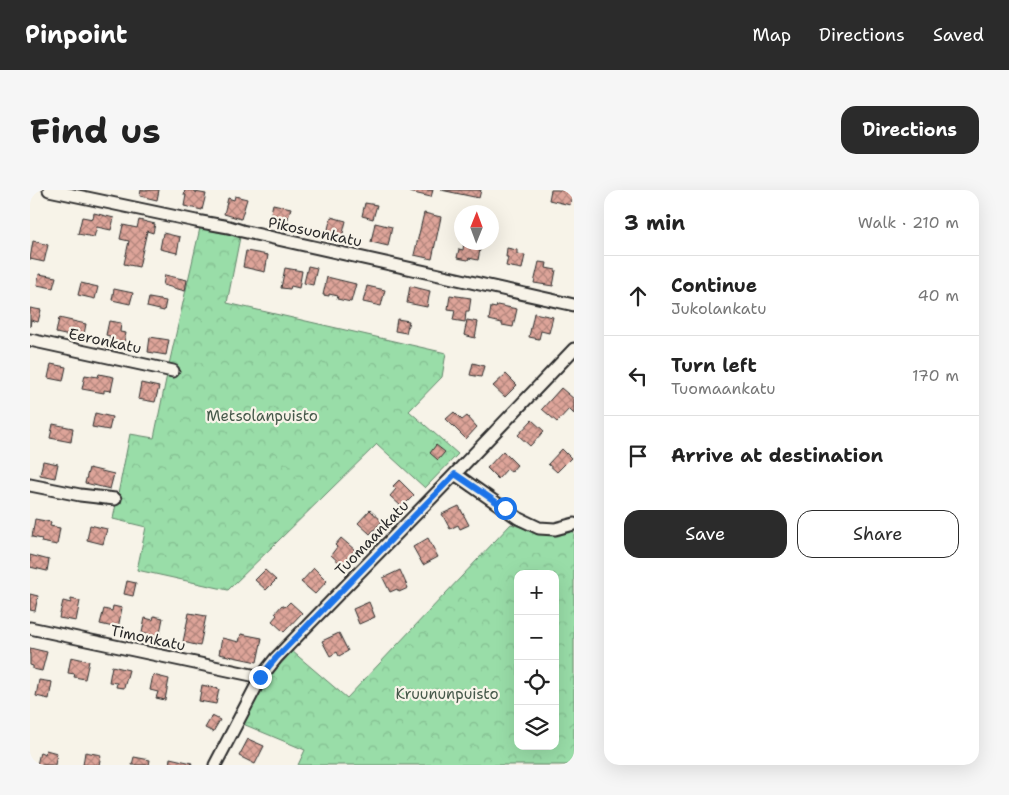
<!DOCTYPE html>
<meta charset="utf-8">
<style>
body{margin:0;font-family:"Shantell Sans",sans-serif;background:#f6f6f6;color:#222}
.controls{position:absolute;right:15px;bottom:15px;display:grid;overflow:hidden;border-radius:10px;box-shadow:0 5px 20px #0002}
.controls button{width:45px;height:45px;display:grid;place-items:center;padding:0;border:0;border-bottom:1px solid #e0e0e0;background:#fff;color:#222;font:25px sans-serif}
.compass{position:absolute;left:424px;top:15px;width:45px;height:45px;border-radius:50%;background:#fff;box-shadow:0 5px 20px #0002;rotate:1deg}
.stop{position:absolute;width:15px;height:15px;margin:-11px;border:4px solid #1a73e8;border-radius:50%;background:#fff}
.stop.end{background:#1a73e8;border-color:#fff;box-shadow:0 1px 5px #0008}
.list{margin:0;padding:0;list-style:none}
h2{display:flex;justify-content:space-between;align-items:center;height:65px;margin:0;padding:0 20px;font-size:21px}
h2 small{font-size:16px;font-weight:400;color:#767676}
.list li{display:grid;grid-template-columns:32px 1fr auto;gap:15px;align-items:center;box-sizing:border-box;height:80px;padding:0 20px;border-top:1px solid #e0e0e0}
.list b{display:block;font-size:19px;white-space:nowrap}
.list p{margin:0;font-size:16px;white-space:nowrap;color:#767676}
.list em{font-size:16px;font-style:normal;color:#767676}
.actions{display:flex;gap:10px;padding:15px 20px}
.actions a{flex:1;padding:11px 0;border:1px solid #2b2b2b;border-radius:15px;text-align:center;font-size:18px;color:#2b2b2b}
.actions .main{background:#2b2b2b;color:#fff}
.icon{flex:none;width:28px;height:28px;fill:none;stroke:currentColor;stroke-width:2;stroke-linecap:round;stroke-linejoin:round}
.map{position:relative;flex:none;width:544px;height:575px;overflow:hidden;border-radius:15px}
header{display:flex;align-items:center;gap:30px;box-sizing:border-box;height:70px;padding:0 25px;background:#2b2b2b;color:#fff}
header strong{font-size:24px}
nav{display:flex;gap:28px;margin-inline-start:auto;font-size:18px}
.intro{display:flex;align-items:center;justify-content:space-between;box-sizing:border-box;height:120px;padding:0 30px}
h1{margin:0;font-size:35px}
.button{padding:12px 22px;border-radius:15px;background:#2b2b2b;color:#fff;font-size:18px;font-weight:700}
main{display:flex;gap:30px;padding:0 30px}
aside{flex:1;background:#fff;border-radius:15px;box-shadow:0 5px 20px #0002}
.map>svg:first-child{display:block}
.forest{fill:url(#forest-crowns);stroke:#62846a;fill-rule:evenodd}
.building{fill:url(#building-cross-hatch);stroke:#2b2b2b}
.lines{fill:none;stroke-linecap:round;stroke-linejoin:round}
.street-casing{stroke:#2b2b2b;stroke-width:15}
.street{stroke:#f7f3e8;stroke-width:11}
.route{stroke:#1a73e8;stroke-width:6}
.labels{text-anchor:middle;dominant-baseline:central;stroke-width:4.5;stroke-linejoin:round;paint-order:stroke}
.street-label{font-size:15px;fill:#2b2b2b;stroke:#f7f3e8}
.park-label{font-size:15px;fill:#46584a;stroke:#f7f3e8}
</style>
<header>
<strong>Pinpoint</strong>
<nav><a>Map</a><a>Directions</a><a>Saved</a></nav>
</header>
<div class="intro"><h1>Find us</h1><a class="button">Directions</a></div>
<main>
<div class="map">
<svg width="544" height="575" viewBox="0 0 544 575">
<defs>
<pattern id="forest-crowns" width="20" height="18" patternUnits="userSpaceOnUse" patternTransform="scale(1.25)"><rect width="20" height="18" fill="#99dda8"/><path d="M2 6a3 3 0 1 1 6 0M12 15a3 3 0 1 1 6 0" fill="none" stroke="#84be91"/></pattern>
<pattern id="building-cross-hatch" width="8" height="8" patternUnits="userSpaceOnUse" patternTransform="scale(1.25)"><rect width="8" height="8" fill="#dda499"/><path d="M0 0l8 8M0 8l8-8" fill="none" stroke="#b3867d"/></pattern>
</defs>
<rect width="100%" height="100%" fill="#f7f3e8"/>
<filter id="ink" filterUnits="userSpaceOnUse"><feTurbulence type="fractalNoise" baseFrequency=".02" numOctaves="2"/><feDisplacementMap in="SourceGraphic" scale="10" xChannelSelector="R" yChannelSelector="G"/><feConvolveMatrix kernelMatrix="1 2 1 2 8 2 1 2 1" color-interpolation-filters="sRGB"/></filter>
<g filter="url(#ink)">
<path class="forest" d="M170 38 210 47 197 113 416 163 412 187 379 221 428 264 395 298 347 254 198 400 107 380 116 337 83 329 100 244 124 248 140 170Z
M481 334 516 345 528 346 544 340V575H268L275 560 213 534 227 508 239 488 262 461 317 508ZM488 384H525V556H488Z"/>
<path class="building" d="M111 0H129L127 10 110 6Z
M155 0H165V2L176 4 172 20 154 16 156 5H154Z
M379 0H403L401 7 379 2Z
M411 0H451L449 8Z
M521 0H543L540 15 519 10Z
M205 6 217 9 211 29 194 24 198 8 204 10Z
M335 13 347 15 343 29 332 26Z
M243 14 261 18 256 35 239 31Z
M64 23 84 28 81 40 67 37 64 47 48 44 52 27 63 29Z
M394 23 411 27 402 69 384 65Z
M301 27 316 31 312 47 297 43Z
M109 30 125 34 123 43 117 41 109 77 94 74 99 51 90 49 93 35 107 38Z
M345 33 362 37 358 56 341 52Z
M133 43 150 47 147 63 130 59Z
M3 51 18 55 14 72 0 69Z
M434 52H443L451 54 448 70 439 68 438 70 427 68 429 59 433 60Z
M477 58 487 60V64L495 65 492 79 476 76 478 67H476Z
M216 61 238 65 235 82 213 77Z
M509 72 517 73 516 78 526 80 523 96 504 93Z
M278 76 287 78 283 95 274 93Z
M255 78 272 81 269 98 261 96 260 99 251 98Z
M9 84 26 87 23 98 7 95Z
M135 85 157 90 155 101 133 95Z
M297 87 326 94 321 112 307 109 308 106 299 104V106L293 105Z
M51 93 68 97 65 109 48 105Z
M337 96 355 100 351 116 333 112Z
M380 96 400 101 397 117 377 113Z
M84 99 103 103 100 114 82 110Z
M420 105 441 108 439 121H436L435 132 423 130 425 120 418 119Z
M119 108 136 111 134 121 117 117Z
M467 115 487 119 483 137 472 135V133L459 130 461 117 466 118Z
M0 118 11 120 8 132 1 130 0 137Z
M504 123 523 127 519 143 511 141 509 149 499 147Z
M29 128 56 134 53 149 26 143Z
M367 129 379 131 376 143 365 141Z
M437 130 448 132 445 148 434 145Z
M79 131 91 133 90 142 96 143 93 157 78 154 80 146 76 145Z
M120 147 139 150 136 165 118 162Z
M443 173 454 176 451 187 440 185Z
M21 174 36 177 33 191 18 188Z
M69 184 84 187 81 201 74 200V203L52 199 55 185 68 187Z
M476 184 487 195 475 207 463 196Z
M111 193 129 197 125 212 108 209Z
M531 198 544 209V224L539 219 527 232 512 219Z
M424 222 432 230 437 226 447 237 436 249 416 229Z
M65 223 82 227 79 240 62 237Z
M502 230 514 241 500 256 488 245Z
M23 234 43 238 41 252 20 248Z
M406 255 415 262 408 270 400 263Z
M532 259 541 268 527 282 518 274Z
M473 261 487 275 481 282 477 279 468 289 457 278Z
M13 271 28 274 25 288 10 285Z
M59 278 84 284 80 299 55 293Z
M369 290 384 305 372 317 360 306 366 299 363 296Z
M429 316 439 335 430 339 428 335 420 339 412 324Z
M340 320 352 331 340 344 328 333Z
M5 329 21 332 20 336 30 338 27 355 11 352 12 349 2 347Z
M60 335 77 339 73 354 57 350Z
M311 348 325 360 312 375 301 365 307 357 305 355Z
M398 348 408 367 393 375 383 357Z
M0 365 19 370 17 381 0 377Z
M284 378 297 391 285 404 271 392Z
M235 380 246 390 236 400 225 390Z
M370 380 378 398 369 402 367 399 360 402 353 388Z
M97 391 106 393 103 406 94 404Z
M0 404 8 406 5 421 0 420Z
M41 409 50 411 46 431 29 428 33 411 41 413Z
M260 412 272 423 254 442 242 431 247 425 245 423 252 415 255 417Z
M339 412 345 427 329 434 323 419Z
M83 416 92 418 88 438 70 434 74 419 82 421Z
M159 423 176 426 170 456 153 452Z
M124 426 133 428 129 447 112 443 115 428 123 430Z
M309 443 318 461 309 466 307 462 300 466 292 451Z
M211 444 232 448 227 472 189 464 192 448 209 452Z
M0 458 17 462 12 481 3 479V476L0 475Z
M41 467 59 471 55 489 44 487 45 484 38 483Z
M82 476 99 480 94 498 86 497 87 493 79 492Z
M123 485 139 489 135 510 126 508 128 502 120 500Z
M9 490 22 492 19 509 6 506Z
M172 495 189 499 186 514 169 511Z
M182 526 190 530 183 542 175 538Z
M218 549 234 556 225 574 209 566Z
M16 560 27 563 25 575H7L10 562 15 564Z
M55 562 71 565 69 575H53Z
M104 567 120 570 119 575H102Z
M140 568 162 573 161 575H139Z"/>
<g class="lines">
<defs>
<path id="street" d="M19 0 166 31 199 37 212 41 544 115
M0 150 143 181
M425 284 488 328 509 338 525 339 544 334
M0 295 50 305 85 309
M0 438 231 487
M185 575 231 487 246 468 421 288 544 159"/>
</defs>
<use href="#street" class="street-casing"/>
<use href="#street" class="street"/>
</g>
</g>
<g class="lines" filter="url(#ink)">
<path class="route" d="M230 487 246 468 425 284 475 318"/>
</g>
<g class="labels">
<g class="street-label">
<text transform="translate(285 42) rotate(12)">Pikosuonkatu</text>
<text transform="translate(75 151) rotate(12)">Eeronkatu</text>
<text transform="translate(342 348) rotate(-46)">Tuomaankatu</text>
<text transform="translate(118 448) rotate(12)">Timonkatu</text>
</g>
<g class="park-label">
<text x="232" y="226">Metsolanpuisto</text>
<text x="417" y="504">Kruununpuisto</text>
</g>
</g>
</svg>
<div class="controls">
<button>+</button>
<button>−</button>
<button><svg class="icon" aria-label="locate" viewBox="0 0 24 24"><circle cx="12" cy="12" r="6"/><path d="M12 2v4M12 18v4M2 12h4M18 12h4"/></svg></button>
<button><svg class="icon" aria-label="layers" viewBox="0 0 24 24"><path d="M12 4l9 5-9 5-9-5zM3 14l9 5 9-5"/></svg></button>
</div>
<svg class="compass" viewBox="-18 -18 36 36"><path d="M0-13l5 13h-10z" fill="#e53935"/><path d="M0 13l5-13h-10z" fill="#767676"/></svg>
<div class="stop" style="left:475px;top:318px"></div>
<div class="stop end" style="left:230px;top:487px"></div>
</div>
<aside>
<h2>3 min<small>Walk · 210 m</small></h2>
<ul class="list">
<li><svg class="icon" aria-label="ahead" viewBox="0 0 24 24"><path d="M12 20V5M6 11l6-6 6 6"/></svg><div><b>Continue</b><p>Jukolankatu</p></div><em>40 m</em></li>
<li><svg class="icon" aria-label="left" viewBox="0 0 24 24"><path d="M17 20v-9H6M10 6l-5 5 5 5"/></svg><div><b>Turn left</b><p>Tuomaankatu</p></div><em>170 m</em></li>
<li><svg class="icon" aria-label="arrive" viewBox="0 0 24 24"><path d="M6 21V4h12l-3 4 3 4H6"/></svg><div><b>Arrive at destination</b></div></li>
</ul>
<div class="actions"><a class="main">Save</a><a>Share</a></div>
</aside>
</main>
